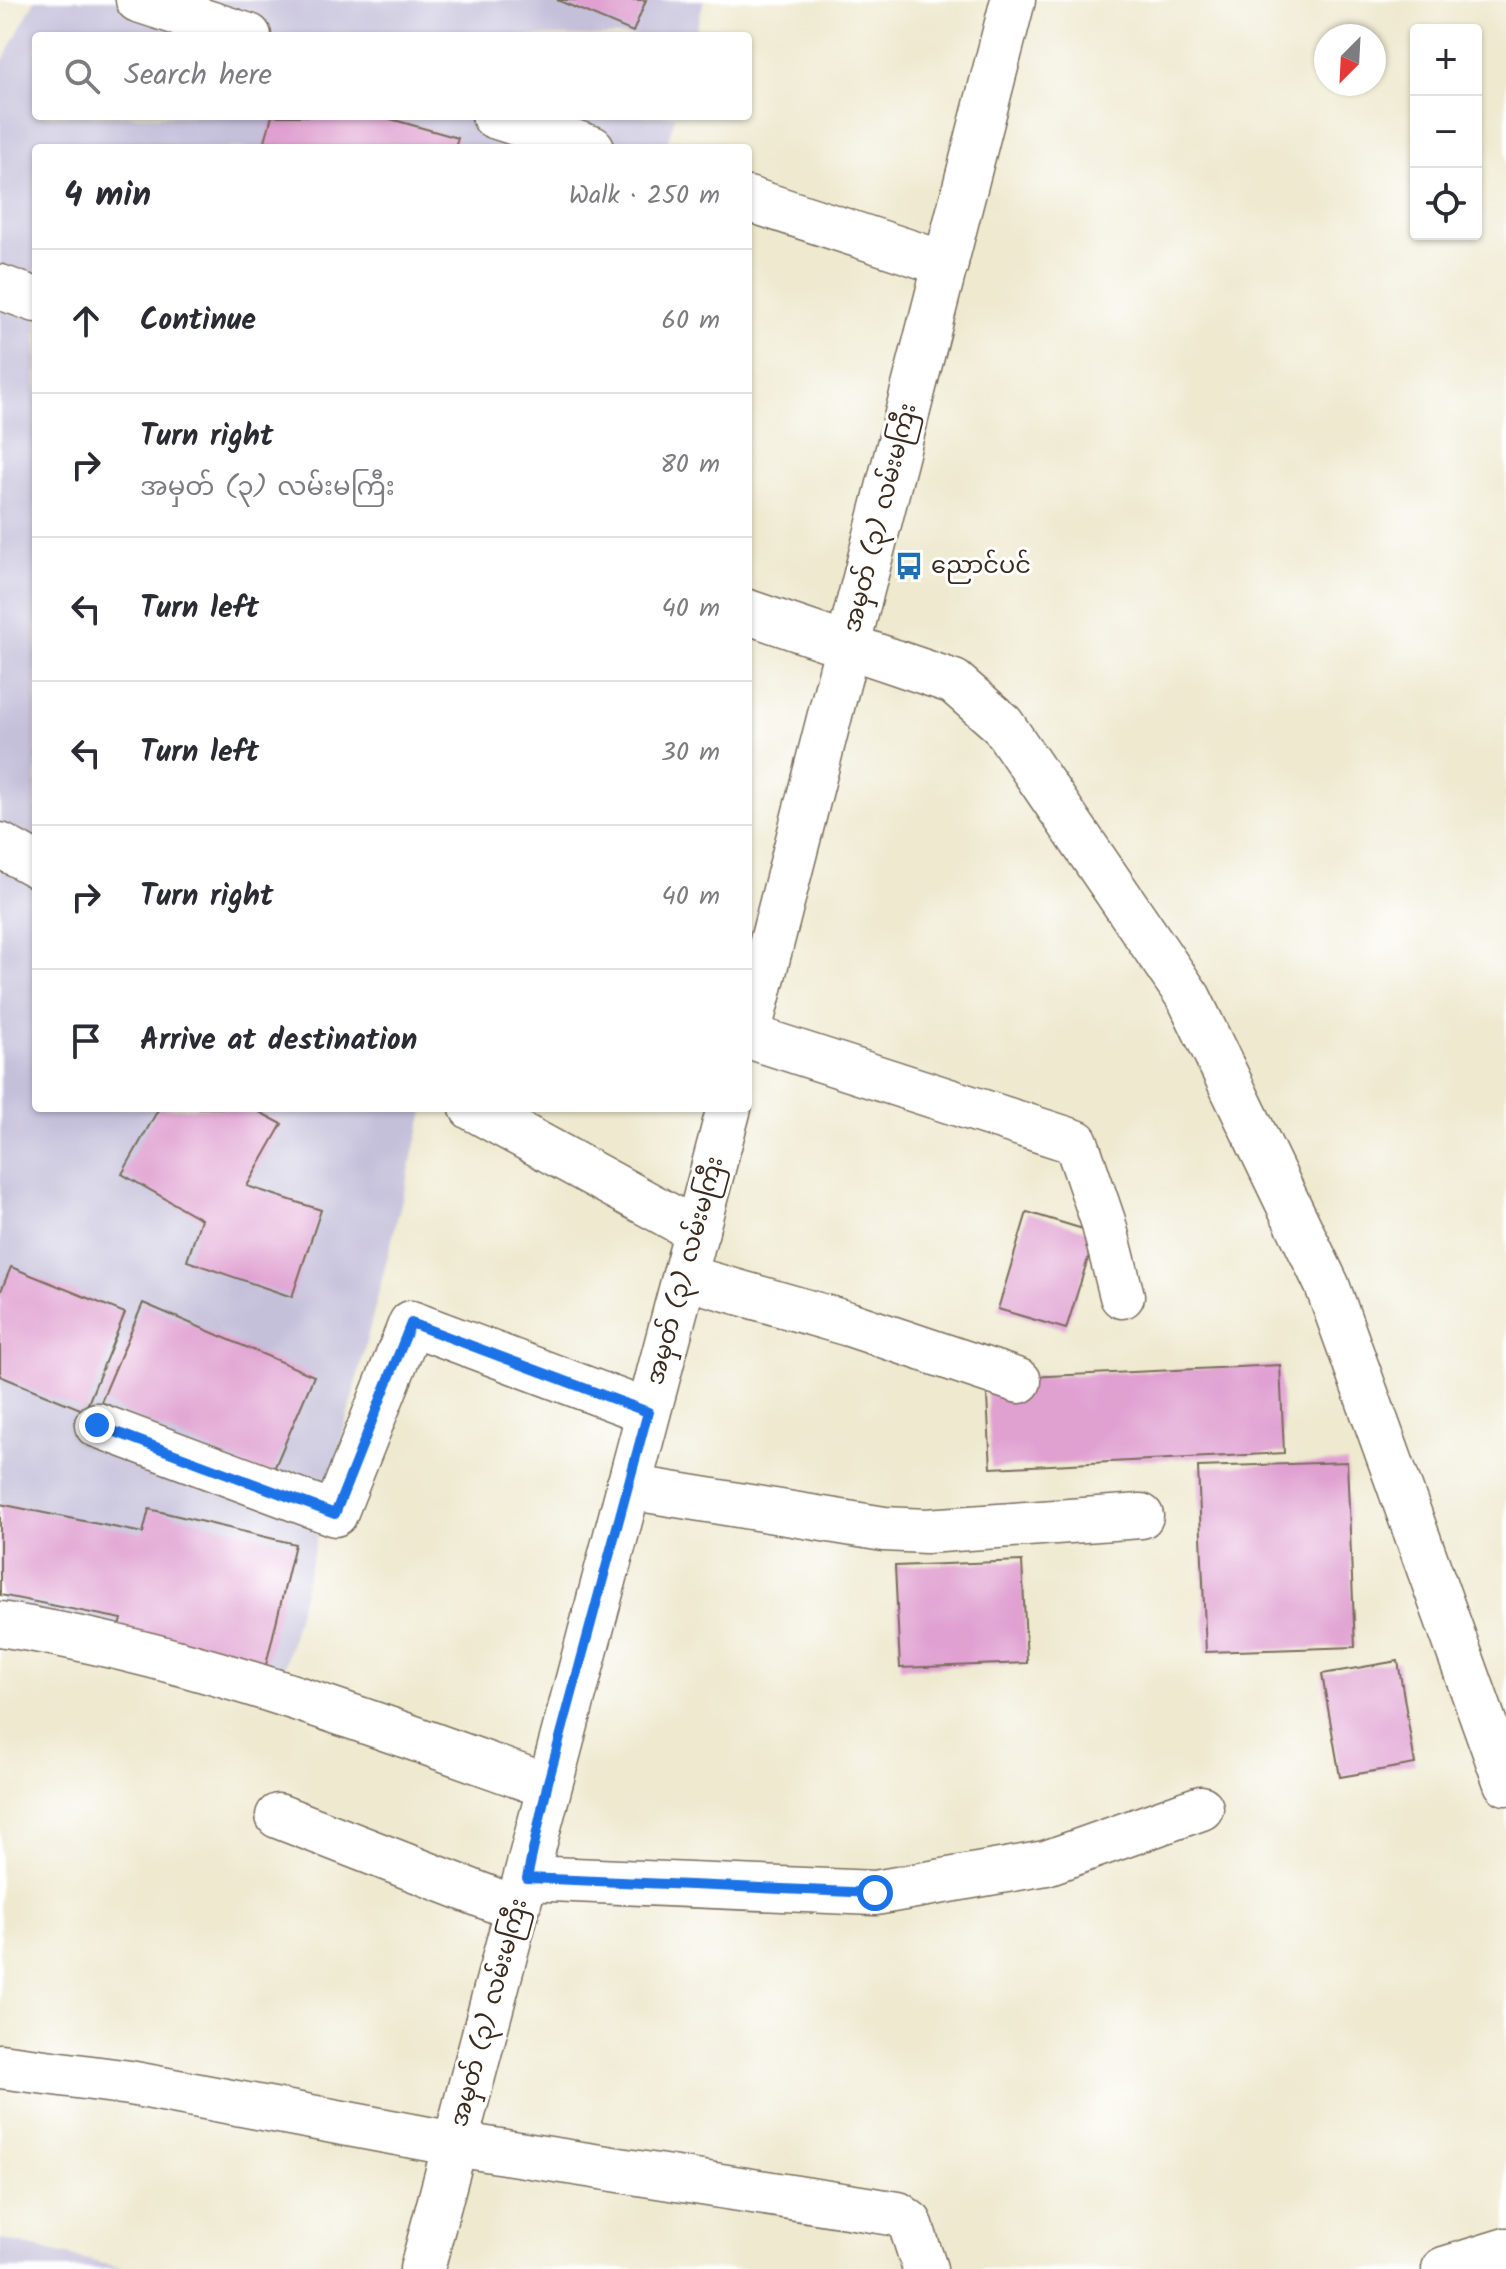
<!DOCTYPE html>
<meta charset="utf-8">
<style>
body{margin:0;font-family:Kalam,"Noto Sans Myanmar",sans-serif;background:#f7f7f7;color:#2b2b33}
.controls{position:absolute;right:24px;top:24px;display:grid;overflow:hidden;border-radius:8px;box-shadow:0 2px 6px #0004}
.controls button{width:72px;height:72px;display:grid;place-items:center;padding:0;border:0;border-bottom:2px solid #e1e1e2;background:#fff;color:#2b2b33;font:40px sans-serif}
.compass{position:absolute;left:1314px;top:24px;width:72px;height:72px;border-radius:50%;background:#fff;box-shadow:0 2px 6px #0004;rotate:204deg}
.stop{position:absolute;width:24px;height:24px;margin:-18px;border:6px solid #1a73e8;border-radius:50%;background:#fff}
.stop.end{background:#1a73e8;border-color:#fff;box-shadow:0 2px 8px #0008}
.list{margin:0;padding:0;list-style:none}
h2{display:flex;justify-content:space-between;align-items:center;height:104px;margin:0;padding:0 32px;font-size:34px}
h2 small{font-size:26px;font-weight:400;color:#7c7c81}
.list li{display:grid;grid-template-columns:52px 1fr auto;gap:24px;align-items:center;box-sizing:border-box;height:144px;padding:0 32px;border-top:2px solid #e1e1e2}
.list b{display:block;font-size:30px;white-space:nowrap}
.list p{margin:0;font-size:26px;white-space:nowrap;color:#7c7c81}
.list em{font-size:26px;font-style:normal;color:#7c7c81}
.icon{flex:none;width:44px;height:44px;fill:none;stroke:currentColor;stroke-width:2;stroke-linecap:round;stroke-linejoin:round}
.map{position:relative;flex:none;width:1506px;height:2269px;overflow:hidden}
.search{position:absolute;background:#fff;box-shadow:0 2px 6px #0004;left:32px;top:32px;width:720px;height:88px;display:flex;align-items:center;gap:20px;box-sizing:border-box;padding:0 28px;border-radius:8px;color:#7c7c81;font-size:30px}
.panel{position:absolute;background:#fff;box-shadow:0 2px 6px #0004;left:32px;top:144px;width:720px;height:968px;border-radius:8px}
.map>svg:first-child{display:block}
.industrial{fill:#c5c0da}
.building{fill:#e0a1d1}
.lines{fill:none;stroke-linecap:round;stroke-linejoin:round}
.minor-casing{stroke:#7a6d5c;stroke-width:47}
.major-casing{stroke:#7a6d5c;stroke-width:47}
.minor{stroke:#fff;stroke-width:44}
.major{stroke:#fff;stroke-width:44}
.route{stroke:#1a73e8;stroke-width:10}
.labels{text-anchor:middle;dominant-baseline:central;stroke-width:6;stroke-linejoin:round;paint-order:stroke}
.street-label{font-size:24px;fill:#3b2a1e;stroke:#fff}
.poi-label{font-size:24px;fill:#3b2a1e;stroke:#fff;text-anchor:start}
</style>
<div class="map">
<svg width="1506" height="2269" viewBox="0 0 1506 2269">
<rect width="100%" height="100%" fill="#fff"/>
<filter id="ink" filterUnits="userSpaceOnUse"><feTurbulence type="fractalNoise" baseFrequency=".0125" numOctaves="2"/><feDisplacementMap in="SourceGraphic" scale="16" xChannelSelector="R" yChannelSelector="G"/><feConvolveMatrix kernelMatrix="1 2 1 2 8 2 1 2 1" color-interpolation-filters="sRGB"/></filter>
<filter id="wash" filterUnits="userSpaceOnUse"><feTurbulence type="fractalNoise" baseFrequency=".006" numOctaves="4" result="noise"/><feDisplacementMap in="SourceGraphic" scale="32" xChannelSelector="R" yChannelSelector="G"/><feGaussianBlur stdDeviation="1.8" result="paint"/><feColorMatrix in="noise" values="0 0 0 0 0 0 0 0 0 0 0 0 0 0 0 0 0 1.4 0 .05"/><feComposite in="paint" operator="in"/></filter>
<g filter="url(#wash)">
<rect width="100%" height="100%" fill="#eee9cf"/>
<path class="industrial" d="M35 0H704L695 36H36V116H675L666 148H36V1108H425L284 1669 0 1623V66Z
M0 2239 126 2269H0Z"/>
<g id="blocks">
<path class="building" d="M557 0H646L633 32Z
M272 116H380L458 138 455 148H263Z
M159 1108H252L282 1124 247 1186 321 1210 292 1297 187 1261 201 1219 122 1174Z
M1027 1212 1096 1233 1066 1329 998 1309Z
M11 1267 125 1313 85 1411 0 1376V1293Z
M143 1303 314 1376 271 1476 101 1402Z
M1280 1365 1284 1453 991 1468 986 1379Z
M1347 1462 1355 1647 1206 1652 1198 1467Z
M0 1504 143 1533 149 1509 295 1544 265 1669 118 1634 122 1619 0 1595Z
M1022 1561 1027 1663 900 1668 895 1566Z
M1398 1661 1415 1764 1340 1777 1322 1674Z"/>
</g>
</g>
<g filter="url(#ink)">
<use href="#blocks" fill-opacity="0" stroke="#7a6d5c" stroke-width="2"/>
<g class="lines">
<defs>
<path id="minor" d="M138 0 249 36
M494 116 592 148
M748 199 946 264
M0 287 36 300
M748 612 954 682 1002 724 1189 998 1327 1285 1506 1783
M0 845 36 865
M748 1036 1076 1142 1103 1221 1122 1296
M472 1108 697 1231
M685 1277 849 1324 1019 1381
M97 1425 335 1514 411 1323 648 1412
M628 1487 884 1529 926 1531 1141 1516
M0 1624C188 1653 369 1722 547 1786
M278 1816 517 1909
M527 1878 875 1893 1046 1863 1201 1808
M0 2066 130 2083 455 2144 898 2214 910 2223 925 2269
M1444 2269 1506 2250"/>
<path id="major" d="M748 1035 1013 0
M422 2269 729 1108"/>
</defs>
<use href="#minor" class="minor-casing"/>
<use href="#major" class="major-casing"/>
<use href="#minor" class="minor"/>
<use href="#major" class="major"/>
</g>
</g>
<g class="lines" filter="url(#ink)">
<path class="route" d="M97 1425 335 1514 411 1323 648 1412 547 1786 527 1878 875 1893"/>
</g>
<defs>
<symbol id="bus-bare" viewBox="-9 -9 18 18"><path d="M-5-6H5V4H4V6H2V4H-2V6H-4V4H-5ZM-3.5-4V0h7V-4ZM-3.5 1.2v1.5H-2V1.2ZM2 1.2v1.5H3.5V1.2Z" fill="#1f6fb2" stroke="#fff" stroke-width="2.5" paint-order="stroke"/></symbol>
</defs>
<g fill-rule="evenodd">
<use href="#bus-bare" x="889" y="546" width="40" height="40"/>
</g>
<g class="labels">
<g class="street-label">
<text transform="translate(881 518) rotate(-76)">အမှတ် (၃) လမ်းမကြီး</text>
<text transform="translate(686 1271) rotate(-75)">အမှတ် (၃) လမ်းမကြီး</text>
<text transform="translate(490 2013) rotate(-75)">အမှတ် (၃) လမ်းမကြီး</text>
</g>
<g class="poi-label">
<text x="931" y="566">ညောင်ပင်</text>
</g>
</g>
</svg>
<div class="controls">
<button>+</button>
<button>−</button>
<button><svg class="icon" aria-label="locate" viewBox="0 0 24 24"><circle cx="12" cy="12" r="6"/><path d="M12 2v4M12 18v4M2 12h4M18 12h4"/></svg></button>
</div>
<svg class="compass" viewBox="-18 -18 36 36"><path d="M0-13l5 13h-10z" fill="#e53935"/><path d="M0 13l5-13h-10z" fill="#7c7c81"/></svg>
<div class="stop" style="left:875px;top:1893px"></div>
<div class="stop end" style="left:97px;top:1425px"></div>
<div class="search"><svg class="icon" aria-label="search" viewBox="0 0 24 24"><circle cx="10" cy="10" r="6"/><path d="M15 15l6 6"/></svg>Search here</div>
<section class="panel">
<h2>4 min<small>Walk · 250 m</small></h2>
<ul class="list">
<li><svg class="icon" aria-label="ahead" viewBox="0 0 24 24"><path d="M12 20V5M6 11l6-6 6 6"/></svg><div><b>Continue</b></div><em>60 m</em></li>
<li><svg class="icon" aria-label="right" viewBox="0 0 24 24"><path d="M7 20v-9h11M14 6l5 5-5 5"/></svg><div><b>Turn right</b><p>အမှတ် (၃) လမ်းမကြီး</p></div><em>80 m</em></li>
<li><svg class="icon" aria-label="left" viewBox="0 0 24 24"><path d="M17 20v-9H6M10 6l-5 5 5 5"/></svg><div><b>Turn left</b></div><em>40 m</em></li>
<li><svg class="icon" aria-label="left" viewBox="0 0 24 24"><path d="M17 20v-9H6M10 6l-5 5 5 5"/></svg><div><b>Turn left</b></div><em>30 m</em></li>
<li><svg class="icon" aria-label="right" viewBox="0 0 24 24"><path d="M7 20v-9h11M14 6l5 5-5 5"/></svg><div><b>Turn right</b></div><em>40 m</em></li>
<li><svg class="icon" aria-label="arrive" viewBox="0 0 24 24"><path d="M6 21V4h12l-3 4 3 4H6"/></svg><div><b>Arrive at destination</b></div></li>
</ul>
</section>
</div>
